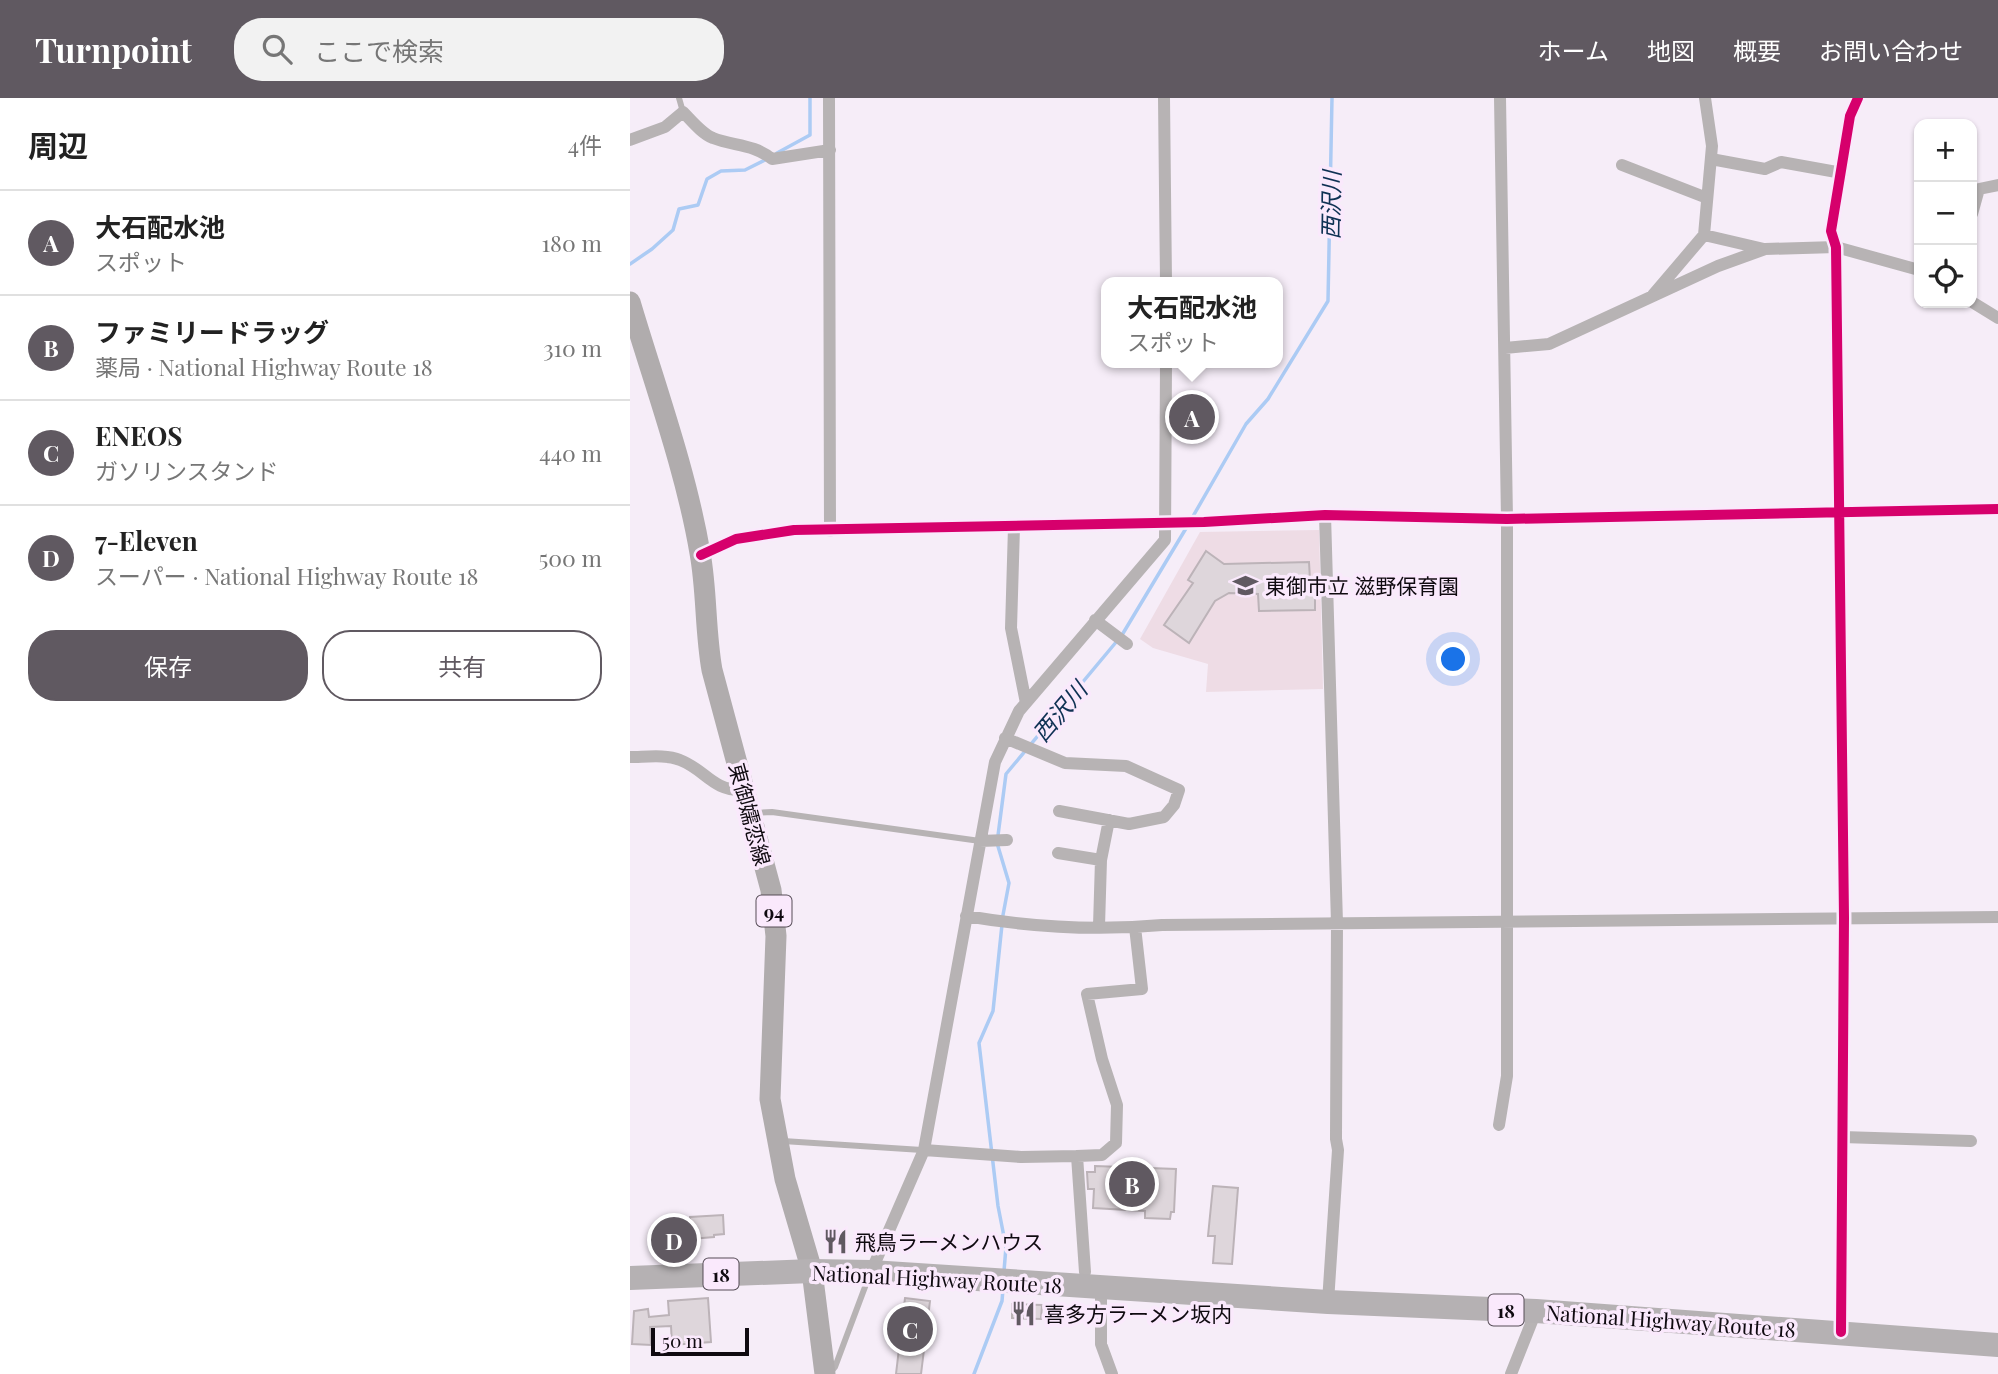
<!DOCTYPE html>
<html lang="ja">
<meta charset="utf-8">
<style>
body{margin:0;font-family:"Playfair Display","Noto Sans JP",serif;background:#f2f2f2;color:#222}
.controls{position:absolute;right:21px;top:21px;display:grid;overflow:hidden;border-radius:14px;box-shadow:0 2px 5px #0004}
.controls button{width:63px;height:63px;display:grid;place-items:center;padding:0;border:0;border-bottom:2px solid #e0e0e0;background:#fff;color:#222;font:35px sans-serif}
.scale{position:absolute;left:21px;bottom:18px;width:98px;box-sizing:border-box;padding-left:7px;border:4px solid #0f0a10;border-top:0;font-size:19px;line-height:24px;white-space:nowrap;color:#0f0a10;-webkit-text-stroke:5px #fae9fc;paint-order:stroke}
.you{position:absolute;left:824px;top:562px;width:24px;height:24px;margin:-18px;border:5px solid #fff;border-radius:50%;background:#1a73e8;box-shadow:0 0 0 10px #1a73e833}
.badge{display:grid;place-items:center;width:46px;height:46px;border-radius:50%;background:#605961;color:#fff;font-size:23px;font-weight:700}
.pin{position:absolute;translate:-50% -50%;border:4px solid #fff;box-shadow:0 2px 7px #0006}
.popup{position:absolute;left:471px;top:179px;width:182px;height:91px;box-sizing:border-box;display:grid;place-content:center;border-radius:14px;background:#fff;filter:drop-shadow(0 2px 5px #0005);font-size:23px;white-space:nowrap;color:#767676}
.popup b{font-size:26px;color:#222}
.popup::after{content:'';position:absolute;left:50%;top:100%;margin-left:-14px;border:14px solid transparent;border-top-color:#fff}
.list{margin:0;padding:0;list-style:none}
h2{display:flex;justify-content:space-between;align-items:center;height:91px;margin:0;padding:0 28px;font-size:30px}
h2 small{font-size:23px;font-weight:400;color:#767676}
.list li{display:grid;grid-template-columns:46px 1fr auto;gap:21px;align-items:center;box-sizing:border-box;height:105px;padding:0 28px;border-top:2px solid #e0e0e0}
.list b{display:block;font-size:26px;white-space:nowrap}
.list p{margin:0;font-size:23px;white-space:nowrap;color:#767676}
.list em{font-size:23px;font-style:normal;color:#767676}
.actions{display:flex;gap:14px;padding:21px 28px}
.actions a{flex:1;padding:16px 0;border:2px solid #605961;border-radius:28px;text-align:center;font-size:24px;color:#605961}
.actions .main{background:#605961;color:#fff}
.icon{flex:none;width:38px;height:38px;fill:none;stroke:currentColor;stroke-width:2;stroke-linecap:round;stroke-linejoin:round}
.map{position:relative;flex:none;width:1368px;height:1276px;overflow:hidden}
header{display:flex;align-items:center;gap:42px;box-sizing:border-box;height:98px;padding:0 35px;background:#605961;color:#fff}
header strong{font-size:33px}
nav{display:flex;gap:38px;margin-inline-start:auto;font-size:24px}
.search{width:490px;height:63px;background:#f2f2f2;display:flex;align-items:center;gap:18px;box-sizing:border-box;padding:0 24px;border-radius:28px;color:#767676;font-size:26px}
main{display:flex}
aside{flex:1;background:#fff}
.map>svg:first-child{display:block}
.education{fill:#eedce5}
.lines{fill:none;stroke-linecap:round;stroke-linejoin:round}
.stream{stroke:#accbf4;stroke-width:3.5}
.building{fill:#ded6db;stroke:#bcb3b8;stroke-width:2}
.lane{stroke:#b7b3b4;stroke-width:6}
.street{stroke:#b7b3b4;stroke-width:12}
.primary{stroke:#b0acad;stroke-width:21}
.highway{stroke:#b5b1b3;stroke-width:24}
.cycleway-casing{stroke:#fae9fc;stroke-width:15}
.cycleway{stroke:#d6006c;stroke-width:10}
.labels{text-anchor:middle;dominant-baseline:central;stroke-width:7;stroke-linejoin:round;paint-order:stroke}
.shield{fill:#fae9fc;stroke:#564d57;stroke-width:2}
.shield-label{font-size:19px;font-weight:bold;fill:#0f0a10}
.poi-label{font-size:21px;fill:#0f0a10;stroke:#fae9fc;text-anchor:start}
.street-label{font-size:21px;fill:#0f0a10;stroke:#fae9fc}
.water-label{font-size:23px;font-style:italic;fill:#0e3153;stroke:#fae9fc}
</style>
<header>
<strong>Turnpoint</strong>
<div class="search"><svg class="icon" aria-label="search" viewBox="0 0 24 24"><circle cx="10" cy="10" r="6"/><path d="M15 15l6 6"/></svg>ここで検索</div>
<nav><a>ホーム</a><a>地図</a><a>概要</a><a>お問い合わせ</a></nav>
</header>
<main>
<aside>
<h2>周辺<small>4件</small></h2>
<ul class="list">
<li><span class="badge">A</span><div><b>大石配水池</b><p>スポット</p></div><em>180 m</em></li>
<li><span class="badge">B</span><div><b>ファミリードラッグ</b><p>薬局 · National Highway Route 18</p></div><em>310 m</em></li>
<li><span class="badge">C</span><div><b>ENEOS</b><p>ガソリンスタンド</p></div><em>440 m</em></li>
<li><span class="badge">D</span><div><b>7-Eleven</b><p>スーパー · National Highway Route 18</p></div><em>500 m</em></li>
</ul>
<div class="actions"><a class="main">保存</a><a>共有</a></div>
</aside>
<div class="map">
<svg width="1368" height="1276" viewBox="0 0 1368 1276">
<rect width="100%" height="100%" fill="#f6edf8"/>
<path class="education" d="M689 432 693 591 576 594 578 566 523 550 510 541 570 434Z"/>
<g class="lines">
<path class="stream" d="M147 55 180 37V0
M0 166 22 151 43 132 49 111 68 107 77 81 91 73 115 72 137 61
M562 420 616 326 638 301 698 203 702 0
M492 537 558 427
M374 1173 376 1149 368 1108 349 945 363 913 373 817 379 785 367 745 376 676 487 543
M344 1276 372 1203 373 1191"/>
</g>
<path class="building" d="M543 321a20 20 0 1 1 40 0a20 20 0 1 1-40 0Z
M576 453 594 466 679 464 680 482H685V512L629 513 628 496 599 495 585 503 559 545 534 527 563 485 558 482Z
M465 1068 546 1071 544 1114H541L540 1121 515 1120V1113L463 1110 464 1091H458L457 1074H465Z
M583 1088 608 1090 602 1166 583 1165 585 1138H578Z
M93 1117 94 1136 84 1137V1139L61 1141 60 1119Z
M78 1200 81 1244 42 1247 41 1228 20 1229 21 1247 2 1246 4 1213 18 1211 19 1219 39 1217 38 1203Z
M275 1200 300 1203 291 1276H266Z
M382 1206 412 1207 411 1221 382 1220Z"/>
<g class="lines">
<path class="lane" d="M49 0 53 14
M123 715 142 714 350 743
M153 1043 292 1052
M201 1274 205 1269 238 1181"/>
<path class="street" d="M199 0 200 433
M534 0 536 184
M0 42 35 29 53 14C61 22 72 36 83 40 103 48 124 46 142 61L200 52
M1081 61 1135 71 1151 64 1212 75
M992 67 1077 100
M1342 116 1349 91 1368 87
M1074 137 1134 151
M1023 197 1074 137 1082 48 1075 0
M1342 204 1368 220
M875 250 919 246 1088 168 1135 151 1206 149 1289 172
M695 417 707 825 706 1041 708 1052 698 1204
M384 429 381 530 396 605
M71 457 106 441 164 432 574 424 695 417 877 421 1368 411
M465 522 497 546
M375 640 435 665 496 668 549 692 544 707 534 719 499 726 429 713
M0 659C15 659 36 656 50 662 76 672 82 693 113 692
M350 743 377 742
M428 755 471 762
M336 818C400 829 467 833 532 827L1368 819
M469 828 471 762 479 722
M869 1027 877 978V421L870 0
M1212 1039 1341 1043
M294 1052 391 1059 447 1058 472 1057 486 1045 487 1007 472 961 457 896 512 891 505 829
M447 1058 455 1174
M241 1174 294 1052 365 664 389 613 535 442 536 265
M471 1190V1246L482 1276
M1211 1234 1214 820 1206 149 1201 133 1220 18 1228 0
M881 1276 906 1213"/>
<path class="primary" d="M0 204C24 285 56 372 70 455 77 493 75 533 82 572L141 792 146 838 140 1001 155 1081 182 1173 195 1276"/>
<path class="highway" d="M0 1180 182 1173 241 1174 698 1204 906 1213 1368 1247"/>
<defs>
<path id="cycleway" d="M71 457 106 441 164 432 574 424 695 417 877 421 1368 411
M1211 1234 1214 820 1206 149 1201 133 1220 18 1228 0"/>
</defs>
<use href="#cycleway" class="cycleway-casing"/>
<use href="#cycleway" class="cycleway"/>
</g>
<defs>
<symbol id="school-bare" viewBox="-9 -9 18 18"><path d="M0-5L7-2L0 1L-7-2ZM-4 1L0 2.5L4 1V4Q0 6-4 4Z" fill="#605961" stroke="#fae9fc" stroke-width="2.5" paint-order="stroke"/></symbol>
<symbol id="restaurant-bare" viewBox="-9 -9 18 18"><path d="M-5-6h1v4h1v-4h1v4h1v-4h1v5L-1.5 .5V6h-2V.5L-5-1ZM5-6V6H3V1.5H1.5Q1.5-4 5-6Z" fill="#605961" stroke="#fae9fc" stroke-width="2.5" paint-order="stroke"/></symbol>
</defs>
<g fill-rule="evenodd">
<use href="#school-bare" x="598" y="470" width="35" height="35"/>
<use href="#restaurant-bare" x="188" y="1126" width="35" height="35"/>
<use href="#restaurant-bare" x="376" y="1198" width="35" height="35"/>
</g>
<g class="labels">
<g class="shield">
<rect x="126.5" y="797.5" width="35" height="31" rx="5"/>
<rect x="73.5" y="1160.5" width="35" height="31" rx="5"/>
<rect x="858.5" y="1196.5" width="35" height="31" rx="5"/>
</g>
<g class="shield-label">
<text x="144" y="813">94</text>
<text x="91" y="1176">18</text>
<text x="876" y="1212">18</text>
</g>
<g class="poi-label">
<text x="635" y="487">東御市立 滋野保育園</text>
<text x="225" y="1143">飛鳥ラーメンハウス</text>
<text x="414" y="1215">喜多方ラーメン坂内</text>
</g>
<g class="street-label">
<text transform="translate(121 716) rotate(75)">東御嬬恋線</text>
<text transform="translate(307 1180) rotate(3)">National Highway Route 18</text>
<text transform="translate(1041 1222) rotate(4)">National Highway Route 18</text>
</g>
<g class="water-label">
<text transform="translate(700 107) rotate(-89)">西沢川</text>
<text transform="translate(429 613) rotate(-50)">西沢川</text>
</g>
</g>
</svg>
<div class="controls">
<button>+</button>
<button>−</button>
<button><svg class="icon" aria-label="locate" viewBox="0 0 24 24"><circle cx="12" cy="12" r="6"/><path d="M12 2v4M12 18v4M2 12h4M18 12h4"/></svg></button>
</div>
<div class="scale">50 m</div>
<div class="you"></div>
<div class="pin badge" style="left:562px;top:319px">A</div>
<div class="popup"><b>大石配水池</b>スポット</div>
<div class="pin badge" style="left:502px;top:1086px">B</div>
<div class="pin badge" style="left:280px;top:1231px">C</div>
<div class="pin badge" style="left:44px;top:1142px">D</div>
</div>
</main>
